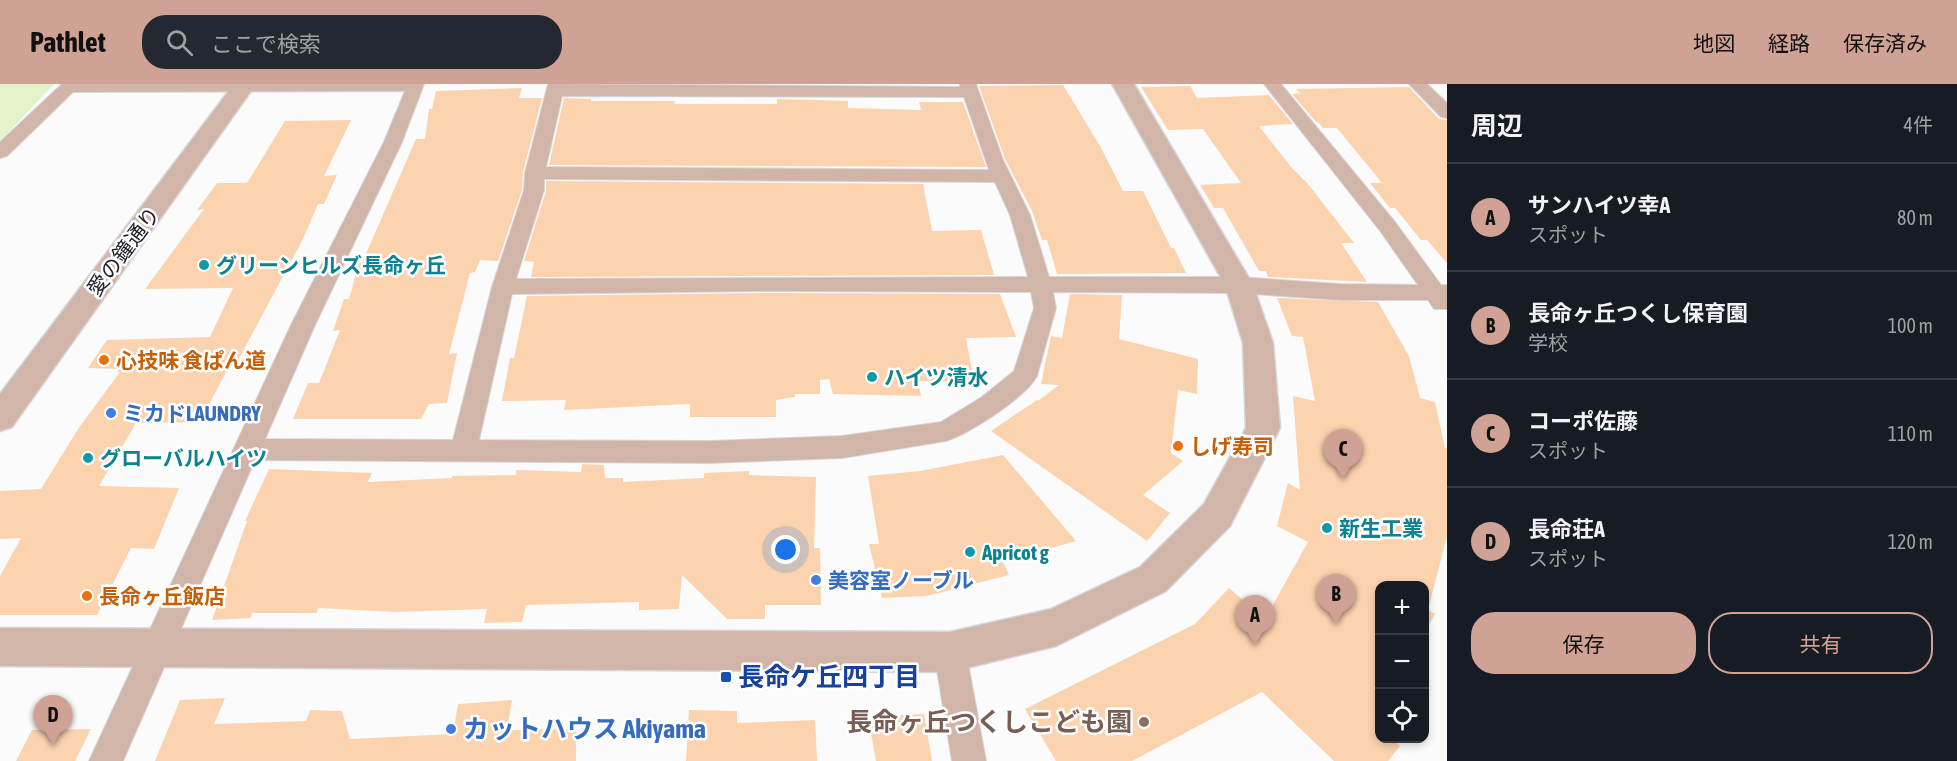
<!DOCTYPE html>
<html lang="ja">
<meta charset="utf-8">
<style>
body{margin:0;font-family:"Asap Condensed","Noto Sans JP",sans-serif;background:#242831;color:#f1f3f6}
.controls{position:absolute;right:18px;bottom:18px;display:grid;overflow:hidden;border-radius:12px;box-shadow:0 3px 9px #0003}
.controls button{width:54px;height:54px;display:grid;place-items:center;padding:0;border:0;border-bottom:2px solid #363941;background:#171b24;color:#f1f3f6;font:30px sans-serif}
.you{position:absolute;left:786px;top:466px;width:21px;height:21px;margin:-15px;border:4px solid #fff;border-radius:50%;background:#1a73e8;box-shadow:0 0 0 9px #1a73e833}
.badge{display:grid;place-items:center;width:39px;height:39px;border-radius:50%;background:#d0a296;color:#111;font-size:20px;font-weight:700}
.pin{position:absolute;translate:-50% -50px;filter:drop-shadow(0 2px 3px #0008)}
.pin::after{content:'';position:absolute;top:32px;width:21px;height:18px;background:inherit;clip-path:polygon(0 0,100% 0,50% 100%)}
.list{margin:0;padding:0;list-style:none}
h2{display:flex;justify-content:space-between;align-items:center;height:78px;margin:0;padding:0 24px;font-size:26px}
h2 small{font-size:20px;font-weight:400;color:#9ea1a6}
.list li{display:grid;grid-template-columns:39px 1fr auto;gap:18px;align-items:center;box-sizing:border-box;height:108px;padding:0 24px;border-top:2px solid #363941}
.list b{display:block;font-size:22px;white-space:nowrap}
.list p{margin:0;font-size:20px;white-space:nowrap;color:#9ea1a6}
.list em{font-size:20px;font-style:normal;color:#9ea1a6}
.actions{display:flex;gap:12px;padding:18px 24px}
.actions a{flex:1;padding:14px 0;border:2px solid #d0a296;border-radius:24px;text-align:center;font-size:21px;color:#d0a296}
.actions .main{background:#d0a296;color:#111}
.icon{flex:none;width:33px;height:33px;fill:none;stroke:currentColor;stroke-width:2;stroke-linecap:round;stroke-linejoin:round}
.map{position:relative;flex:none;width:1447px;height:677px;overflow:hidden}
header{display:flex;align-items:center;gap:36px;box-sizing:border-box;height:84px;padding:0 30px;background:#d0a296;color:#111}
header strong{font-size:28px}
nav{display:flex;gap:33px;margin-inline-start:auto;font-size:21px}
.search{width:420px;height:54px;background:#242831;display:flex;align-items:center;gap:15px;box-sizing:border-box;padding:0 21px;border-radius:24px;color:#9ea1a6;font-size:22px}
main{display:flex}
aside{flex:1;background:#171b24}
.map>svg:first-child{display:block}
.green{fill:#e4f3c9}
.building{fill:#fcd3af}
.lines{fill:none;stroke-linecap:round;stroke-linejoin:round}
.minor-casing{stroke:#d7d7d9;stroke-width:2}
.tertiary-casing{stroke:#d7d7d9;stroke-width:3}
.minor{fill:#d2b5a9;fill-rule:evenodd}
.tertiary{fill:#d2b5a9;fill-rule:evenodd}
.culture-dot{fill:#0f9aa8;stroke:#fff;stroke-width:2}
.food-dot{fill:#e8710a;stroke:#fff;stroke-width:2}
.shop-dot{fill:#3f7fe0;stroke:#fff;stroke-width:2}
.transit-dot{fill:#1a4fb4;stroke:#fff;stroke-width:2}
.education-dot{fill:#8d6e63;stroke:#fff;stroke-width:2}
.labels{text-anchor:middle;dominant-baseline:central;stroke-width:5;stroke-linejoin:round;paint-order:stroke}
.street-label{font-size:21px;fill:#1c1b27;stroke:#fff}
.culture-label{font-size:21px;font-weight:bold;fill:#0d838f;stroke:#fff;text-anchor:start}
.food-label{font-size:21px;font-weight:bold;fill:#c56008;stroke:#fff;text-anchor:start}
.shop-label{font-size:21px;font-weight:bold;fill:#366cbe;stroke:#fff;text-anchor:start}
.near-transit-label{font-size:26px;font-weight:bold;fill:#164399;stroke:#fff;text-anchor:start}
.near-education-label{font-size:26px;font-weight:bold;fill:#785e54;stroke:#fff;text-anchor:end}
.near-shop-label{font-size:26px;font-weight:bold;fill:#366cbe;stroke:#fff;text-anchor:start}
</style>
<header>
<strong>Pathlet</strong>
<div class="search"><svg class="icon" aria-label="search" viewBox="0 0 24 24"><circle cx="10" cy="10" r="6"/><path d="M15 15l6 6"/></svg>ここで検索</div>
<nav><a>地図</a><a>経路</a><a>保存済み</a></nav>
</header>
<main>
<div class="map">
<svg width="1447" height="677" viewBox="0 0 1447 677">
<rect width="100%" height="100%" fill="#fbfbfb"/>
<path class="green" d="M0 0H54L0 57Z"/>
<path class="building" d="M1063 1 1100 62 1123 107H1143L1171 164H1174L1186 189 1057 190 1047 156H1042L1032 127 1005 75 979 2Z
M1190 2 1197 14 1269 11 1293 40 1259 42 1291 83 1308 100 1354 159H1341L1367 198 1268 193 1266 187H1259L1223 124H1214L1200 101 1241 99 1203 45 1168 46 1141 3Z
M1409 3 1439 35 1447 36V179L1427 156H1421L1395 124H1390L1370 99H1382L1337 44H1323L1318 38H1316L1292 10 1300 9 1296 5Z
M522 4 519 14H542L523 88 522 106 498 177 480 176 475 188 470 189 449 270 457 269 447 319 429 320 421 335H293L308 299H319L340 246 333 247 344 215H349L359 179H362L416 55H425L429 25H432L436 7Z
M564 14 591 15V17H675L674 20H777V15L817 16 848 17V24L921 26 919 18H963L986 83 549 81Z
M351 36 324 92 337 91 324 120H318L303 155 236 280H230L200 338 136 339 99 402 179 404 154 465 131 464 97 531H0V492L21 454 0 455V407L41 405 78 345 120 288H117L119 285 88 284 107 256 210 253 233 204 145 205 204 125 197 126 217 99H247L285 37Z
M546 97 923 100 932 147 981 146 994 191 531 193 534 178 524 177 546 107Z
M766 209 1000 210 1016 253 966 254 974 298 918 297 921 312 833 310 829 295 820 296V310H795V313L776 316V333H690V320L564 326 566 316 502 317 510 274H514L527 212Z
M1070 210 1122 211 1119 255 1198 275 1197 310 1178 306 1171 369 1183 377 1143 411 1170 429 1147 457 991 347 1037 316 1038 317 1059 301 1041 300 1051 252 1062 254Z
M1277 214 1378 218 1409 272 1420 314 1435 318 1445 364H1447V452L1428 526 1435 530 1425 548V501H1380V654H1390L1400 662 1388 677H1334L1262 608 1132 677H1056L1025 625 1195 540 1229 504 1265 535 1308 458 1277 442 1288 399 1300 406 1293 312 1315 317 1303 253 1292 252Z
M1003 371 1076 457 1003 478 1009 491 927 512 882 514 869 460H879L868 392 920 387Z
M582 380 604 381 605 394H623V398L704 394V389L749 387V391L816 393 814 464H820L821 521H765V535H727L682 491 679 525 639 526V518L526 521 522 538 484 539 487 525 396 528 318 524 317 529H252L251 534 212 536 247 437H245L269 385 372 389 368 398 452 394V392L516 391V386L581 388Z
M225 614 214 640 306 637 310 626 342 627 350 655 453 650 458 620 512 616 507 646 576 645V677H155L180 616Z
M689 626 737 627V639L815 636 817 677H686Z
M924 630 932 677H876L868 633Z
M91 645 75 677H16L32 646Z"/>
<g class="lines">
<defs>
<path id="minor" d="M62 0H424L402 58 315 241 265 355 453 356 492 203 524 106 525 89 548 0 960 3V0H976L1003 76 1030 131 1049 193H1239L1340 200 1418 201 1381 148 1264 0H1281L1395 138 1441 201H1447V225H1434L1428 216H1340L1239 209 1053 208 1056 224 1037 292C1026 313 969 350 946 357L842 374 710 379 255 376 123 677H89L291 241 384 58 405 7 73 8 7 72 0 74V58ZM562 12 964 13 989 86 546 83ZM544 95 995 98 1010 131 1028 193 516 195 544 106ZM766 207 1031 208 1034 224 1014 287 982 313 941 338 842 352 710 357 479 356 512 210Z
M1409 0H1427L1447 19V34L1441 33Z
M950 553 961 557 966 568 986 677H952L934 568 939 557Z"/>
<path id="tertiary" d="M234 0H256L12 343 0 347V310Z
M1112 0H1134L1253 201 1273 259 1280 344 1230 442 1166 507 1056 562 950 588 0 582V544L950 548 1051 525 1140 483 1204 420 1246 344 1243 259 1225 201Z"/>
</defs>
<use href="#minor" class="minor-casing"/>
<use href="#tertiary" class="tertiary-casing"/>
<use href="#minor" class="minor"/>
<use href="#tertiary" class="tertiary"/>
</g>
<g class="culture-dot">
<circle cx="204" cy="181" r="6"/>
<circle cx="872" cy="293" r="6"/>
<circle cx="88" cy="374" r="6"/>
<circle cx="1327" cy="444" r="6"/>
<circle cx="970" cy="468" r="6"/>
</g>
<g class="food-dot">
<circle cx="104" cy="276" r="6"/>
<circle cx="1178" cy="362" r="6"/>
<circle cx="87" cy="512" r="6"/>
</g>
<g class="shop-dot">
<circle cx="111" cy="329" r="6"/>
<circle cx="816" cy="496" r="6"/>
<circle cx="451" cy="645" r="6"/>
</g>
<rect class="transit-dot" x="720" y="587" width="12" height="12" rx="3"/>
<circle class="education-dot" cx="1144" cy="638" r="6"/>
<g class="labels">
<g class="street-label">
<text transform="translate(123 167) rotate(-53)">愛の鐘通り</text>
</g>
<g class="culture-label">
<text x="216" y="181">グリーンヒルズ長命ヶ丘</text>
<text x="884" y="293">ハイツ清水</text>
<text x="100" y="374">グローバルハイツ</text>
<text x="1339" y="444">新生工業</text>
<text x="982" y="468">Apricot g</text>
</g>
<g class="food-label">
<text x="116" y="276">心技味 食ぱん道</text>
<text x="1190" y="362">しげ寿司</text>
<text x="99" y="512">長命ヶ丘飯店</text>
</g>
<g class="shop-label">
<text x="123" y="329">ミカドLAUNDRY</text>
<text x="828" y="496">美容室ノーブル</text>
</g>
<g class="near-transit-label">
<text x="738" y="593">長命ケ丘四丁目</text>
</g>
<g class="near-education-label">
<text x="1132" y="638">長命ヶ丘つくしこども園</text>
</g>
<g class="near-shop-label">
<text x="463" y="645">カットハウス Akiyama</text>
</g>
</g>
</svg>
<div class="controls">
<button>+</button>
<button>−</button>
<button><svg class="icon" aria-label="locate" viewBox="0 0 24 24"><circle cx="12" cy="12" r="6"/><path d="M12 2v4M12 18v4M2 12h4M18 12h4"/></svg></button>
</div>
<div class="you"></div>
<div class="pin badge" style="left:1255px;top:561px">A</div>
<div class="pin badge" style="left:1336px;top:540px">B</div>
<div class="pin badge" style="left:1343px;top:395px">C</div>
<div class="pin badge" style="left:53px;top:661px">D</div>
</div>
<aside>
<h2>周辺<small>4件</small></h2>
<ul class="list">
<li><span class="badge">A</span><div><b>サンハイツ幸A</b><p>スポット</p></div><em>80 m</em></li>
<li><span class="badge">B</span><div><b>長命ヶ丘つくし保育園</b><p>学校</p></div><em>100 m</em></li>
<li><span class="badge">C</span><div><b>コーポ佐藤</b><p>スポット</p></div><em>110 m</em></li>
<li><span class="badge">D</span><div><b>長命荘A</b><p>スポット</p></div><em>120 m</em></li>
</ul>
<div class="actions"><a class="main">保存</a><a>共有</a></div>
</aside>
</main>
